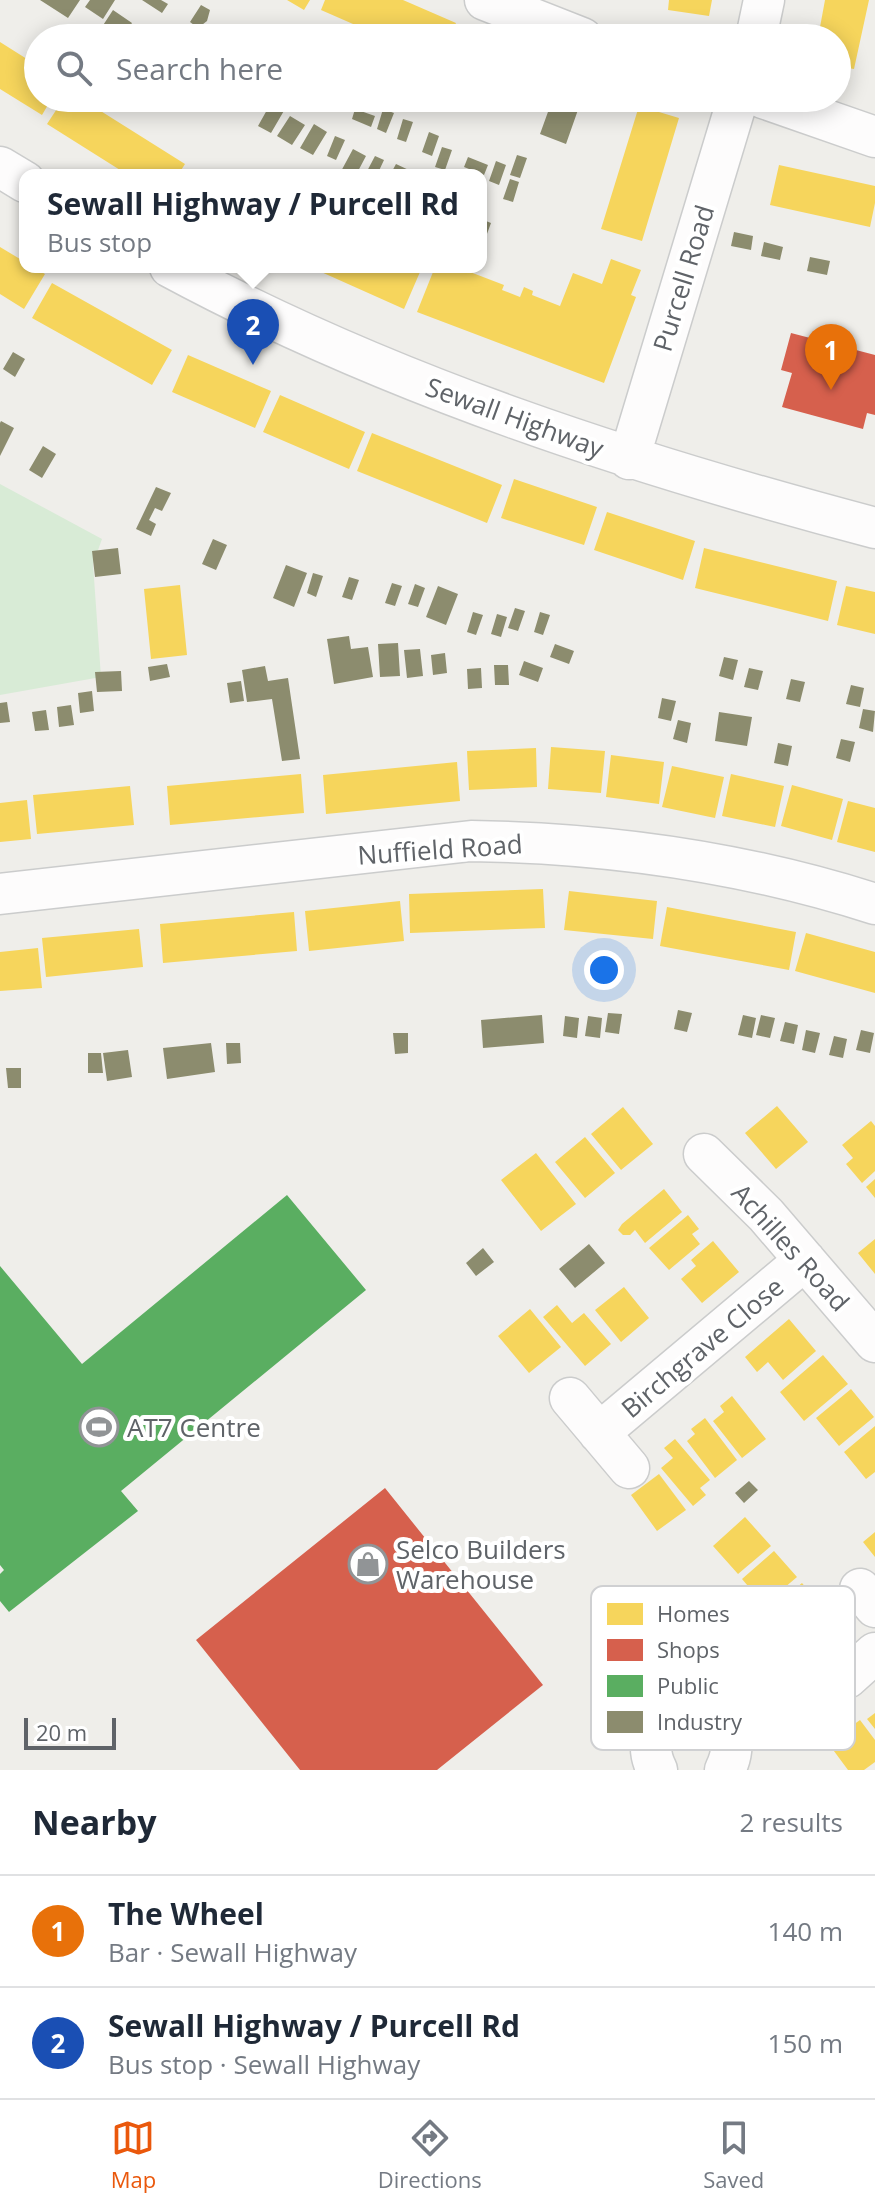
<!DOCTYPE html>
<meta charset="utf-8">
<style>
body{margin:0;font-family:"Open Sans",sans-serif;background:#f6f6f7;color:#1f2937}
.scale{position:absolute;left:24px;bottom:20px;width:92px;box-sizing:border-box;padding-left:8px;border:4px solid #5f6368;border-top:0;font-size:22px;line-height:28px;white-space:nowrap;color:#5f6368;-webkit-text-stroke:6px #fff;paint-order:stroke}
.you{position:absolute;left:604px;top:970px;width:28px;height:28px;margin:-20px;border:6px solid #fff;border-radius:50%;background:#1a73e8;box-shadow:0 0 0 12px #1a73e833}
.badge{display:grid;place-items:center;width:52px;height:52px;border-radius:50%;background:#ea580c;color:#fff;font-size:26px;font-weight:700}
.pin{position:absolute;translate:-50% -66px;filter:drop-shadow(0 2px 4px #0008)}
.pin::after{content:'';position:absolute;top:42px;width:28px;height:24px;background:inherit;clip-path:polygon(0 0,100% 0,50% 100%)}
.popup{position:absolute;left:19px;top:169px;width:468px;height:104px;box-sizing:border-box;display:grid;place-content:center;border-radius:16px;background:#fff;filter:drop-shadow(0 2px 6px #0005);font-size:26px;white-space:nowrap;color:#747a83}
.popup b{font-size:30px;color:#1f2937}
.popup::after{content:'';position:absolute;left:50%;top:100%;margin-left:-16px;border:16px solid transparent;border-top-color:#fff}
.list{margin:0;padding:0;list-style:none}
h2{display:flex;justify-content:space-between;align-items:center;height:104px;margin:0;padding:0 32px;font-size:34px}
h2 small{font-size:26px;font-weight:400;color:#747a83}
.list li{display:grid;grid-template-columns:52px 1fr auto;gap:24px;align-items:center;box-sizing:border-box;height:112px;padding:0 32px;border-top:2px solid #e0e1e3}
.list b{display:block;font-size:30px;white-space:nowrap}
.list p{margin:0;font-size:26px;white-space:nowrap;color:#747a83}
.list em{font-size:26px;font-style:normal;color:#747a83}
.icon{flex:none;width:44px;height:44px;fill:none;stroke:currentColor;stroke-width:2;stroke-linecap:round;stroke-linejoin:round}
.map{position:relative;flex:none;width:875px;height:1770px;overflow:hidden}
.search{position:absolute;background:#fff;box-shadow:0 4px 20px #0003;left:24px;right:24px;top:24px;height:88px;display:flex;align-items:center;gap:20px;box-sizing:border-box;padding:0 28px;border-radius:44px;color:#747a83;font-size:30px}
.sheet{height:328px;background:#fff}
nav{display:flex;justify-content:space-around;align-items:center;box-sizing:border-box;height:112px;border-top:2px solid #e0e1e3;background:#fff;font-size:22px;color:#747a83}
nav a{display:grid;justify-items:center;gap:4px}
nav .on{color:#ea580c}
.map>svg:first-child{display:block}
.green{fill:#d8ebd6}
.homes{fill:#f6d55c}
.shops{fill:#d6604d}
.public{fill:#5aae61}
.industry{fill:#8c8c6e}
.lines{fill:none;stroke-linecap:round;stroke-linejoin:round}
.minor-casing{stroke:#cbcccc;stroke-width:43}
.minor{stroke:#fdfcfc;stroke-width:40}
.labels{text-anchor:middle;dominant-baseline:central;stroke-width:8;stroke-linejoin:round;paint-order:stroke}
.street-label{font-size:26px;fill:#5f6368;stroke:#fff}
.poi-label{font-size:26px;fill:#5f6368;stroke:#fff;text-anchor:start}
.key{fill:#fff;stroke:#cfd0d2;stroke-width:2}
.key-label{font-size:22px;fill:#5f6368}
</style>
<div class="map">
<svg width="875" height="1770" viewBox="0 0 875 1770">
<rect width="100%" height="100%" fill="#efeeea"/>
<path class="green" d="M0 484 102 539 93 564 101 677 0 695Z"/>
<path class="homes" d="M287 0H310L304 10Z
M325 0H403L456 23 449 38H385L321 10Z
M669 0H712L709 16 668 10Z
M825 0H869L854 69 837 66V38H818Z
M457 30 477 38H454Z
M0 42 38 66V98H52L42 115 0 89Z
M64 98H80L185 164 178 175H128L47 124Z
M639 106 679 118 642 241 601 229Z
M779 165 875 186V203L870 227 770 205Z
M0 247 25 262V267H33L45 274 24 309 0 294Z
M611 259 641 270 631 295 636 297 604 383 417 312 435 267H457L504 285 502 290 520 297 524 287 533 291 532 295 560 306 573 273 602 284Z
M310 267H409L420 272 404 309Z
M52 283 172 350 152 385 32 318Z
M188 355 271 391 255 428 172 392Z
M280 395 365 432 349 469 263 432Z
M372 433 502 485 487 523 357 471Z
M514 479 597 507 584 545 501 518Z
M607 512 695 541 683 580 594 550Z
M704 548 837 581 828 621 695 588Z
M180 585 187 655 151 659 144 589Z
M846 586 875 592V634L837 625Z
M551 747 605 751 601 793 548 789Z
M536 748 537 787 469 790 467 751Z
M611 755 664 762 659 804 606 797Z
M457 762 460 801 326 814 323 775Z
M672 766 724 777 715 818 662 807Z
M301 774 304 813 170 825 167 786Z
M731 774 784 786 775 827 722 816Z
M792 785 843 799 832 840 781 826Z
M130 786 134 825 37 834 33 795Z
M27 800 31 839 0 842V803Z
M848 801 875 808V852L837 842Z
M543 889 545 928 410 933 409 894Z
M569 891 657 901 653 939 564 930Z
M400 901 404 941 309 951 305 911Z
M667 907 796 932 789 970 660 946Z
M294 912 297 951 163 963 160 924Z
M139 929 143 967 46 977 42 938Z
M806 933 875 952V993L795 971Z
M38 948 42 988 0 991V952Z
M777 1106 808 1142 776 1169 745 1133Z
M623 1107 653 1144 621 1170 591 1134Z
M871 1121 875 1126V1171L862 1183 846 1164 853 1158 842 1145Z
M585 1137 615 1173 585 1198 555 1162Z
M536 1153 576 1204 541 1231 501 1180Z
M875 1179V1198L866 1187Z
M664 1189 682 1212 645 1243 635 1230 630 1235H623L618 1230 622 1224Z
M688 1215 699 1229 692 1234 700 1244 669 1270 649 1248Z
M875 1239V1274L858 1253Z
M713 1241 739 1272 702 1303 681 1279 696 1266 691 1260Z
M624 1287 649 1318 621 1342 595 1310Z
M557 1305 572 1323 584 1313 611 1344 585 1366 543 1317Z
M530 1309 561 1347 529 1373 498 1336Z
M789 1319 816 1351 783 1380 768 1362 757 1372 745 1357Z
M823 1355 848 1384 804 1421 780 1392Z
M851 1389 874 1417 839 1446 816 1418Z
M732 1396 766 1439 742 1458 713 1421 724 1412 720 1406Z
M705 1418 737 1460 715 1478 687 1441 695 1434 691 1429Z
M875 1426V1472L866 1479 844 1452Z
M675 1439 710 1480 700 1488 706 1495 693 1506 661 1468 673 1458 664 1448Z
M659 1474 686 1510 657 1531 631 1495Z
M745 1517 771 1546 738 1574 713 1546Z
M875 1532V1557L863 1542Z
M774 1551 797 1577 764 1605 742 1579Z
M802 1583 833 1620 823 1629 835 1644 810 1666 766 1614Z
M875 1713V1729L867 1719Z
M860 1720 875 1740V1762L864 1770H848L828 1743Z"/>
<path class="shops" d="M791 333 875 355V415L867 413 863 429 782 407 792 373 781 370Z
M385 1488 543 1685 437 1770H300L196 1640Z"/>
<path class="public" d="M287 1195 366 1290 121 1491 138 1511 9 1612 0 1601V1574L4 1570 0 1565V1266L82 1364Z"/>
<path class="industry" d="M40 0H80L68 18Z
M90 0H115L103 19 85 7Z
M142 0H161L168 4 162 13Z
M201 5 210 10 207 21 198 28 190 22Z
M113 10 132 23 123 38H106L98 33Z
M331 98H343L338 109 328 106Z
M553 98 579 107 566 144 540 134Z
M272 101 285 109 271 133 258 126Z
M355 109 375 116 371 127 352 119Z
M383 109 394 113 386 133 377 129Z
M290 116 305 125 292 145 277 136Z
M403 119 413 122 406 142 397 139Z
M314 124 327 132 313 155 300 148Z
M429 132 439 136 432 156 422 152Z
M335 136 345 140 336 160 327 156Z
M442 147 452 150 445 170 435 167Z
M353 149 366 156 356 175H339Z
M517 155 527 158 520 178 510 175Z
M375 156 384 160 377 175H365Z
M468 157 488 165 484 175 464 167Z
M496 161 506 165 499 185 489 181Z
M396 164 413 172 411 175H390Z
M510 179 519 182 513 202 503 199Z
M481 219 491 223 484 242 481 241Z
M734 232 753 236 751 250 731 246Z
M764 242 783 247 780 260 761 256Z
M810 257 830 261 827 275 807 271Z
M13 352 25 359 15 377 3 369Z
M1 421 14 428 0 456V423Z
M43 446 56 454 42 478 29 470Z
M156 487 171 493 162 511 155 508 149 520 156 524 151 536 136 529Z
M213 539 227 545 216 570 202 564Z
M118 548 121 574 95 577 92 551Z
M286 565 307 573 294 607 273 598Z
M313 573 323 576 316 597 307 593Z
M349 577 359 580 352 600 342 597Z
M392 583 402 586 395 606 385 603Z
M415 584 425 588 418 607 408 604Z
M438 586 458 594 446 625 426 617Z
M515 608 525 611 518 631 508 628Z
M473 612 483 615 476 635 467 632Z
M540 612 550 615 543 635 534 632Z
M497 614 507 617 501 637 491 634Z
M349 636 351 649 368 647 373 677 334 684 327 639Z
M398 643 400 676 380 677 378 644Z
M555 644 574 651 569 664 550 657Z
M420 649 423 676 407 678 404 650Z
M445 653 447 673 433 675 431 655Z
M724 657 738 660 733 680 719 676Z
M524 661 543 668 538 682 519 675Z
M167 664 170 677 150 681 148 667Z
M494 665H508L509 685H495Z
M265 666 268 681 288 678 300 759 282 761 272 699 247 702 242 670Z
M481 668 482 688 468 689 467 669Z
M749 668 763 671 758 690 744 687Z
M121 671 122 691 97 692 95 672Z
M791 679 805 682 800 702 786 699Z
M241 681 244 701 230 703 227 683Z
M851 685 864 688 860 707 846 704Z
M92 691 94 711 80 713 78 693Z
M662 698 676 701 671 721 658 718Z
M7 702 10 722 0 723V703Z
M71 705 74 725 59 727 57 707Z
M863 709 875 711 873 732 859 728Z
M46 710 49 730 35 731 32 712Z
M719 712 752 717 747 746 715 741Z
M678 720 691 723 687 743 673 739Z
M841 739 855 742 850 762 836 758Z
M778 743 792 746 788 766 774 763Z
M678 1010 692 1013 687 1032 674 1029Z
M608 1013 622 1014 619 1034 605 1032Z
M542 1015 544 1043 483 1048 481 1020Z
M743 1015 756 1018 752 1038 738 1035Z
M761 1015 775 1018 770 1038 756 1035Z
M565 1016 579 1018 577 1038 563 1036Z
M588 1016 602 1018 600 1038 585 1036Z
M785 1022 798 1025 794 1044 780 1041Z
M806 1030 820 1033 815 1053 802 1050Z
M861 1030 874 1033 870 1053 856 1050Z
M393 1033H408V1053L395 1054Z
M834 1036 847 1039 843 1058 829 1055Z
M211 1043 215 1072 167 1079 163 1048Z
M226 1043H240L241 1063 227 1064Z
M128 1050 132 1077 107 1081 103 1053Z
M88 1053H101L103 1073H88Z
M6 1068H21V1088H8Z
M589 1244 605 1263 575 1288 559 1269Z
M483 1248 494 1262 476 1276 466 1263Z
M749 1481 758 1490 744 1503 735 1493Z
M717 1599 728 1613 718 1621 706 1607Z
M743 1628 755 1643 744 1651 733 1637Z"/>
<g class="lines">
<defs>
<path id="minor" d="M485 0 582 38
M756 38 764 0
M763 98 875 137
M0 167 25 182
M170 267C391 386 633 464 875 528
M629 459 738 98
M0 894 471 841C609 843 744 862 875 904
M704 1154 766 1215 875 1342
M570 1398 629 1468
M599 1433 805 1260
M860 1589 875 1607
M847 1678 875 1653
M657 1770C630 1718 702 1681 727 1728 734 1742 732 1756 725 1770"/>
</defs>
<use href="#minor" class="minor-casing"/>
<use href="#minor" class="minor"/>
</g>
<defs>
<symbol id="stadium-ring" viewBox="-11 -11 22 22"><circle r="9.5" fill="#fff" stroke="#919496" stroke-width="1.5"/><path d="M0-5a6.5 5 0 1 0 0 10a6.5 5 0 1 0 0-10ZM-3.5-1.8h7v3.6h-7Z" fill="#919496"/></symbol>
<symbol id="shop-ring" viewBox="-11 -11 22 22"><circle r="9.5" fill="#fff" stroke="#919496" stroke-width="1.5"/><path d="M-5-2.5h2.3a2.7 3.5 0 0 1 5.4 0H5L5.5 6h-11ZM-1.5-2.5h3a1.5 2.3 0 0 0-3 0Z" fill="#919496"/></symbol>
</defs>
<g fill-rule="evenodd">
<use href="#stadium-ring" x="77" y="1405" width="44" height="44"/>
<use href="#shop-ring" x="346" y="1542" width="44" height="44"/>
</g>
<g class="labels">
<g class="street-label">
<text transform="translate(683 278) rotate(-73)">Purcell Road</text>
<text transform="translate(515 417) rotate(20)">Sewall Highway</text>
<text transform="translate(440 849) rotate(-4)">Nuffield Road</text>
<text transform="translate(791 1247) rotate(48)">Achilles Road</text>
<text transform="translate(702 1347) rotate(-40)">Birchgrave Close</text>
</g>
<g class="poi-label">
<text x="127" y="1427">AT7 Centre</text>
<text x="396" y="1549">Selco Builders<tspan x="396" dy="30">Warehouse</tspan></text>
</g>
</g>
<rect x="591" y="1586" width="264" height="164" rx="12" class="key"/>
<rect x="607" y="1603" width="36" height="22" fill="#f6d55c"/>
<rect x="607" y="1639" width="36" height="22" fill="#d6604d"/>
<rect x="607" y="1675" width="36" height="22" fill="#5aae61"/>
<rect x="607" y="1711" width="36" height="22" fill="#8c8c6e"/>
<g class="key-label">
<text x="657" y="1622">Homes</text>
<text x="657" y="1658">Shops</text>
<text x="657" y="1694">Public</text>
<text x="657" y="1730">Industry</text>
</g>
</svg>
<div class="scale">20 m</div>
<div class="you"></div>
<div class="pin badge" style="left:831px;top:390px;background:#e8710a">1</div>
<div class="pin badge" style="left:253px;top:365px;background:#1a4fb4">2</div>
<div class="popup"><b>Sewall Highway / Purcell Rd</b>Bus stop</div>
<div class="search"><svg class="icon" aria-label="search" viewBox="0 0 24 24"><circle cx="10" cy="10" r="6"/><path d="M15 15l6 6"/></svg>Search here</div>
</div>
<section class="sheet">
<h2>Nearby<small>2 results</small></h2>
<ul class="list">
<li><span class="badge" style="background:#e8710a">1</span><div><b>The Wheel</b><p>Bar · Sewall Highway</p></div><em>140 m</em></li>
<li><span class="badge" style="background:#1a4fb4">2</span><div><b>Sewall Highway / Purcell Rd</b><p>Bus stop · Sewall Highway</p></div><em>150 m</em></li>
</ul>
</section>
<nav>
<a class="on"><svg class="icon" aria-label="map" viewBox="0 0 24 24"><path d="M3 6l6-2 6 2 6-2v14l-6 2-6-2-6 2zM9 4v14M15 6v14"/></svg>Map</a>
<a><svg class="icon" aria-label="directions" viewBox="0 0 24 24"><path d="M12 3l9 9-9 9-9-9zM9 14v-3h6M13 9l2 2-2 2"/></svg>Directions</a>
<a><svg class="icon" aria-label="saved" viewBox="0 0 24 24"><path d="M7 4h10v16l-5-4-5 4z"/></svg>Saved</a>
</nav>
